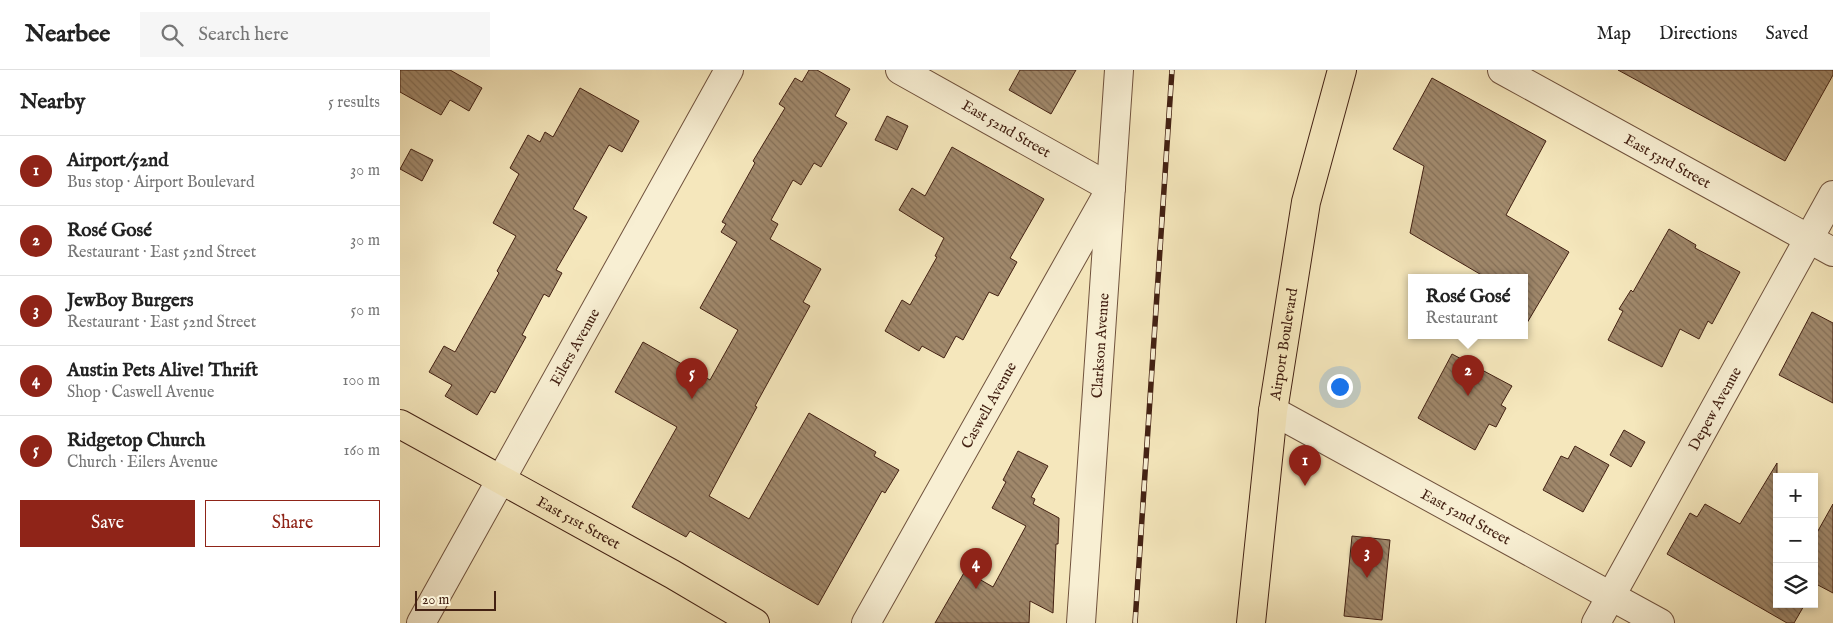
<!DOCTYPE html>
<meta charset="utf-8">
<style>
body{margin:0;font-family:"IM FELL English",serif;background:#f6f6f6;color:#222}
.controls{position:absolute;right:15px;bottom:15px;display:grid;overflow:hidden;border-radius:0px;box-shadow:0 2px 8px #0003}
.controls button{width:45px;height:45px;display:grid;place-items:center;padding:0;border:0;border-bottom:1px solid #e0e0e0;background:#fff;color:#222;font:25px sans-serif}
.scale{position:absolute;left:15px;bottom:12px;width:81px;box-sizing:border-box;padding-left:5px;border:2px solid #432113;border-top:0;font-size:14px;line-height:18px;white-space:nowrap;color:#432113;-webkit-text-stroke:4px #f8efd3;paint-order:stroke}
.you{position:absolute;left:939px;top:316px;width:18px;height:18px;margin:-12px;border:4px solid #fff;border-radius:50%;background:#1a73e8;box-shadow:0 0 0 8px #1a73e833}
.badge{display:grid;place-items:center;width:32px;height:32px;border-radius:50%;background:#8f2418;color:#fff;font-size:16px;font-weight:700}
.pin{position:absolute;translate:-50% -41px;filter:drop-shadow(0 1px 2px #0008)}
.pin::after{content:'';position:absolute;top:26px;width:18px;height:15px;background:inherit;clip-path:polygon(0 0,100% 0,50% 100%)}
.popup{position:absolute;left:1008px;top:204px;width:120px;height:65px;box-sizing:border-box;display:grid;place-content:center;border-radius:0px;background:#fff;filter:drop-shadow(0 1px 4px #0005);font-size:16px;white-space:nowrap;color:#767676}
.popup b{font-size:19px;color:#222}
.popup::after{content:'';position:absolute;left:50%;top:100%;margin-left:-10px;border:10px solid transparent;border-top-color:#fff}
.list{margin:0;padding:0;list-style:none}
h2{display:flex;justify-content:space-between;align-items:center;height:65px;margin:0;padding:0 20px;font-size:21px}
h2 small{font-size:16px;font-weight:400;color:#767676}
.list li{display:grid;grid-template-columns:32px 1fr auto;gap:15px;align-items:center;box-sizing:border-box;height:70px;padding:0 20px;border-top:1px solid #e0e0e0}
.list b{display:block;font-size:19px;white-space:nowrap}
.list p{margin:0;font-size:16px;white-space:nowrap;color:#767676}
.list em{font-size:16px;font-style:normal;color:#767676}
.actions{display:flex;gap:10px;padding:15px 20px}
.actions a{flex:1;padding:11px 0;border:1px solid #8f2418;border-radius:0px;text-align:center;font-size:18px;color:#8f2418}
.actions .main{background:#8f2418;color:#fff}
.icon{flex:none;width:28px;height:28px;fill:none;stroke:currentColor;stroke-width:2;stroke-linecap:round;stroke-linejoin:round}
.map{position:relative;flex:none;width:1433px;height:553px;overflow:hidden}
header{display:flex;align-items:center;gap:30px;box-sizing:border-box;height:70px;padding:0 25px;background:#fff;border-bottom:1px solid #e0e0e0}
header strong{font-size:24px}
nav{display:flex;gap:28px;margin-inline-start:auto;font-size:18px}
.search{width:350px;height:45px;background:#f6f6f6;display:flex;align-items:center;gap:12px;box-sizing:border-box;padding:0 18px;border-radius:0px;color:#767676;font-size:19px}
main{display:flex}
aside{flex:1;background:#fff}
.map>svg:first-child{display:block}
.building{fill:url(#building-back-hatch);stroke:#432113}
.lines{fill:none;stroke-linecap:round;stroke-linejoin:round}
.minor-casing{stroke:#70523d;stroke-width:30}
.major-casing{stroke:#432113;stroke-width:30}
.minor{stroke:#f8efd3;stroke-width:28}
.major{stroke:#f5e7bc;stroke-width:28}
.rail-casing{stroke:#432113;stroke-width:5.5}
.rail{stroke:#f8efd3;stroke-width:4;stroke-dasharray:11;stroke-linecap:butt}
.labels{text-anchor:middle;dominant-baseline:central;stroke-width:4;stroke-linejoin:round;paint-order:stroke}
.street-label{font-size:15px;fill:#432113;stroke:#f8efd3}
</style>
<header>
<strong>Nearbee</strong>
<div class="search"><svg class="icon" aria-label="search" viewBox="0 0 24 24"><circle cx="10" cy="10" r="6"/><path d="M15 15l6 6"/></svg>Search here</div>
<nav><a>Map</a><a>Directions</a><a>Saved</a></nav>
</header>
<main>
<aside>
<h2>Nearby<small>5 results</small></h2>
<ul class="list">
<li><span class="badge">1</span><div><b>Airport/52nd</b><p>Bus stop · Airport Boulevard</p></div><em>30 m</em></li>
<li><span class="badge">2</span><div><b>Rosé Gosé</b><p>Restaurant · East 52nd Street</p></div><em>30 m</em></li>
<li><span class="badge">3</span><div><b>JewBoy Burgers</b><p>Restaurant · East 52nd Street</p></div><em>50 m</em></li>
<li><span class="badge">4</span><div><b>Austin Pets Alive! Thrift</b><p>Shop · Caswell Avenue</p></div><em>100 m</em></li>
<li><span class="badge">5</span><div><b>Ridgetop Church</b><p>Church · Eilers Avenue</p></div><em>160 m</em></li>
</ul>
<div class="actions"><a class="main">Save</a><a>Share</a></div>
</aside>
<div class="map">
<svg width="1433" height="553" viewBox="0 0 1433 553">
<defs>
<pattern id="building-back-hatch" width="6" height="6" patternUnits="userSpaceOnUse" patternTransform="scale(1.25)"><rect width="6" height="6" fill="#a0886b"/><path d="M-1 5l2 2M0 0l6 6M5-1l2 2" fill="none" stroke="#846f57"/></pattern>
</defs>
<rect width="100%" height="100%" fill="#f5e7bc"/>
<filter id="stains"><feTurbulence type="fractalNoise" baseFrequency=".004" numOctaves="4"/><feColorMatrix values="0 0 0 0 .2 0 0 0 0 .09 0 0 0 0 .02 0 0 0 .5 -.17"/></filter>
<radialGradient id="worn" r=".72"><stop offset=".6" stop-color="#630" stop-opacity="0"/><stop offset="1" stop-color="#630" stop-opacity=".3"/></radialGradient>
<path class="building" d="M0 0H50L82 18 69 41 50 30 41 45 0 22Z
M409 0H417L450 19 435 46 447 53 421 97 414 93 401 115 393 110 371 150 378 154 370 169 421 199 403 232 410 236 355 336 357 337 309 426 349 449 409 343 476 382 474 386 499 400 485 423 482 421 418 535 290 461 286 467 232 437 277 357 215 322 243 272 310 310 338 260 300 238 337 172 321 162 326 154 322 152 355 93 353 91 385 38 379 34 395 8 402 12Z
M620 0H676L651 44 609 20Z
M1218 0H1433V5L1385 91Z
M1032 8 1146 71 1106 145 1169 182 1124 258V207H1085L1010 163 1024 96 993 79Z
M180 18 239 51 222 82 209 75 173 139 187 147 156 200 162 203 149 227 144 224 122 265 126 267 95 323 91 321 77 345 45 326 52 315 29 302 44 276 55 282 99 203 97 201 116 166 93 153 119 104 110 98 128 65 140 72 145 62 153 67Z
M487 46 508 56 497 80 475 70Z
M552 77 644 129 610 188 617 192 598 226 589 222 563 270 556 266 544 288 522 276 519 281 485 261 502 230 510 235 537 187 535 186 544 168 499 140 512 118 525 126Z
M11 79 33 90 22 111 0 99Z
M1269 159 1296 175 1295 178 1340 202 1312 254 1308 251 1299 269 1280 259 1262 297 1208 270 1223 241 1219 239 1231 220 1233 222Z
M1412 242 1433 253V333L1379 305Z
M1052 284 1112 316 1101 335 1106 338 1096 357 1089 354 1075 380 1018 348Z
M1224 360 1245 372 1231 397 1210 385Z
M1175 376 1209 395 1183 442 1143 420 1161 386 1168 389Z
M618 381 648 396 631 427 635 429 633 434 659 448 658 474H656L653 543 630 531 629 553H535L565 501 593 517 626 456 592 438 606 412 603 410Z
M1377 393V534H1405L1394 553H1387L1267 484 1290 443 1297 447 1305 434 1340 454Z
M1433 434V523L1416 514 1414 517V468Z
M952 466 990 470 982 550 944 546Z"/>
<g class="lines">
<defs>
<g id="minor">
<path id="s1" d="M1102 0 1433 182"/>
<path id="s2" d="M873 341 1260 553"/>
<path id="s3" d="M21 553 329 0"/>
<path id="s4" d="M466 553 711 118 500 0"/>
<path id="s5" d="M681 553 719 0"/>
<path id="s6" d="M1196 553 1433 125"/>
</g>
<g id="major">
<path id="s7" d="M0 354 272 504 355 553"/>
<path id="s8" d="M851 553 873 341 906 132 942 0"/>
</g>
</defs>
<use href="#minor" class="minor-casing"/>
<use href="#major" class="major-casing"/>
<use href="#minor" class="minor"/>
<use href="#major" class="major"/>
<defs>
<path id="rail" d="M735 553 772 0"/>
</defs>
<use href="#rail" class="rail-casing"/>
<use href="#rail" class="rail"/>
</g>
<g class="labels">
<g class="street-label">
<text transform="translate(606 59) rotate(30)">East 52nd Street</text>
<text stroke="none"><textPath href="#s1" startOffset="189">East 53rd Street</textPath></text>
<text stroke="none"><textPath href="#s8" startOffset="281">Airport Boulevard</textPath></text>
<text stroke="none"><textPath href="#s3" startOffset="316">Eilers Avenue</textPath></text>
<text stroke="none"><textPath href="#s5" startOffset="278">Clarkson Avenue</textPath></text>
<text stroke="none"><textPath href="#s4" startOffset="250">Caswell Avenue</textPath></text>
<text stroke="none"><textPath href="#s6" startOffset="245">Depew Avenue</textPath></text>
<text stroke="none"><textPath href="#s2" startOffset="220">East 52nd Street</textPath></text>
<text stroke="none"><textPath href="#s7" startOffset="204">East 51st Street</textPath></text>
</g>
</g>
<rect width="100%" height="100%" filter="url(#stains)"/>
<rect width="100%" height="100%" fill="url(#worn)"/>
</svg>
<div class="controls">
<button>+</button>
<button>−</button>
<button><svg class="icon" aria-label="layers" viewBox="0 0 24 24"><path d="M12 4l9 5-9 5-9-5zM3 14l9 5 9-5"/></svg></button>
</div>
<div class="scale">20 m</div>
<div class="you"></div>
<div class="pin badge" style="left:905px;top:416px">1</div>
<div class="pin badge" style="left:1068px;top:326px">2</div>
<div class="popup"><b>Rosé Gosé</b>Restaurant</div>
<div class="pin badge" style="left:967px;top:508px">3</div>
<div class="pin badge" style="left:576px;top:519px">4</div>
<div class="pin badge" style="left:292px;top:329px">5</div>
</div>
</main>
